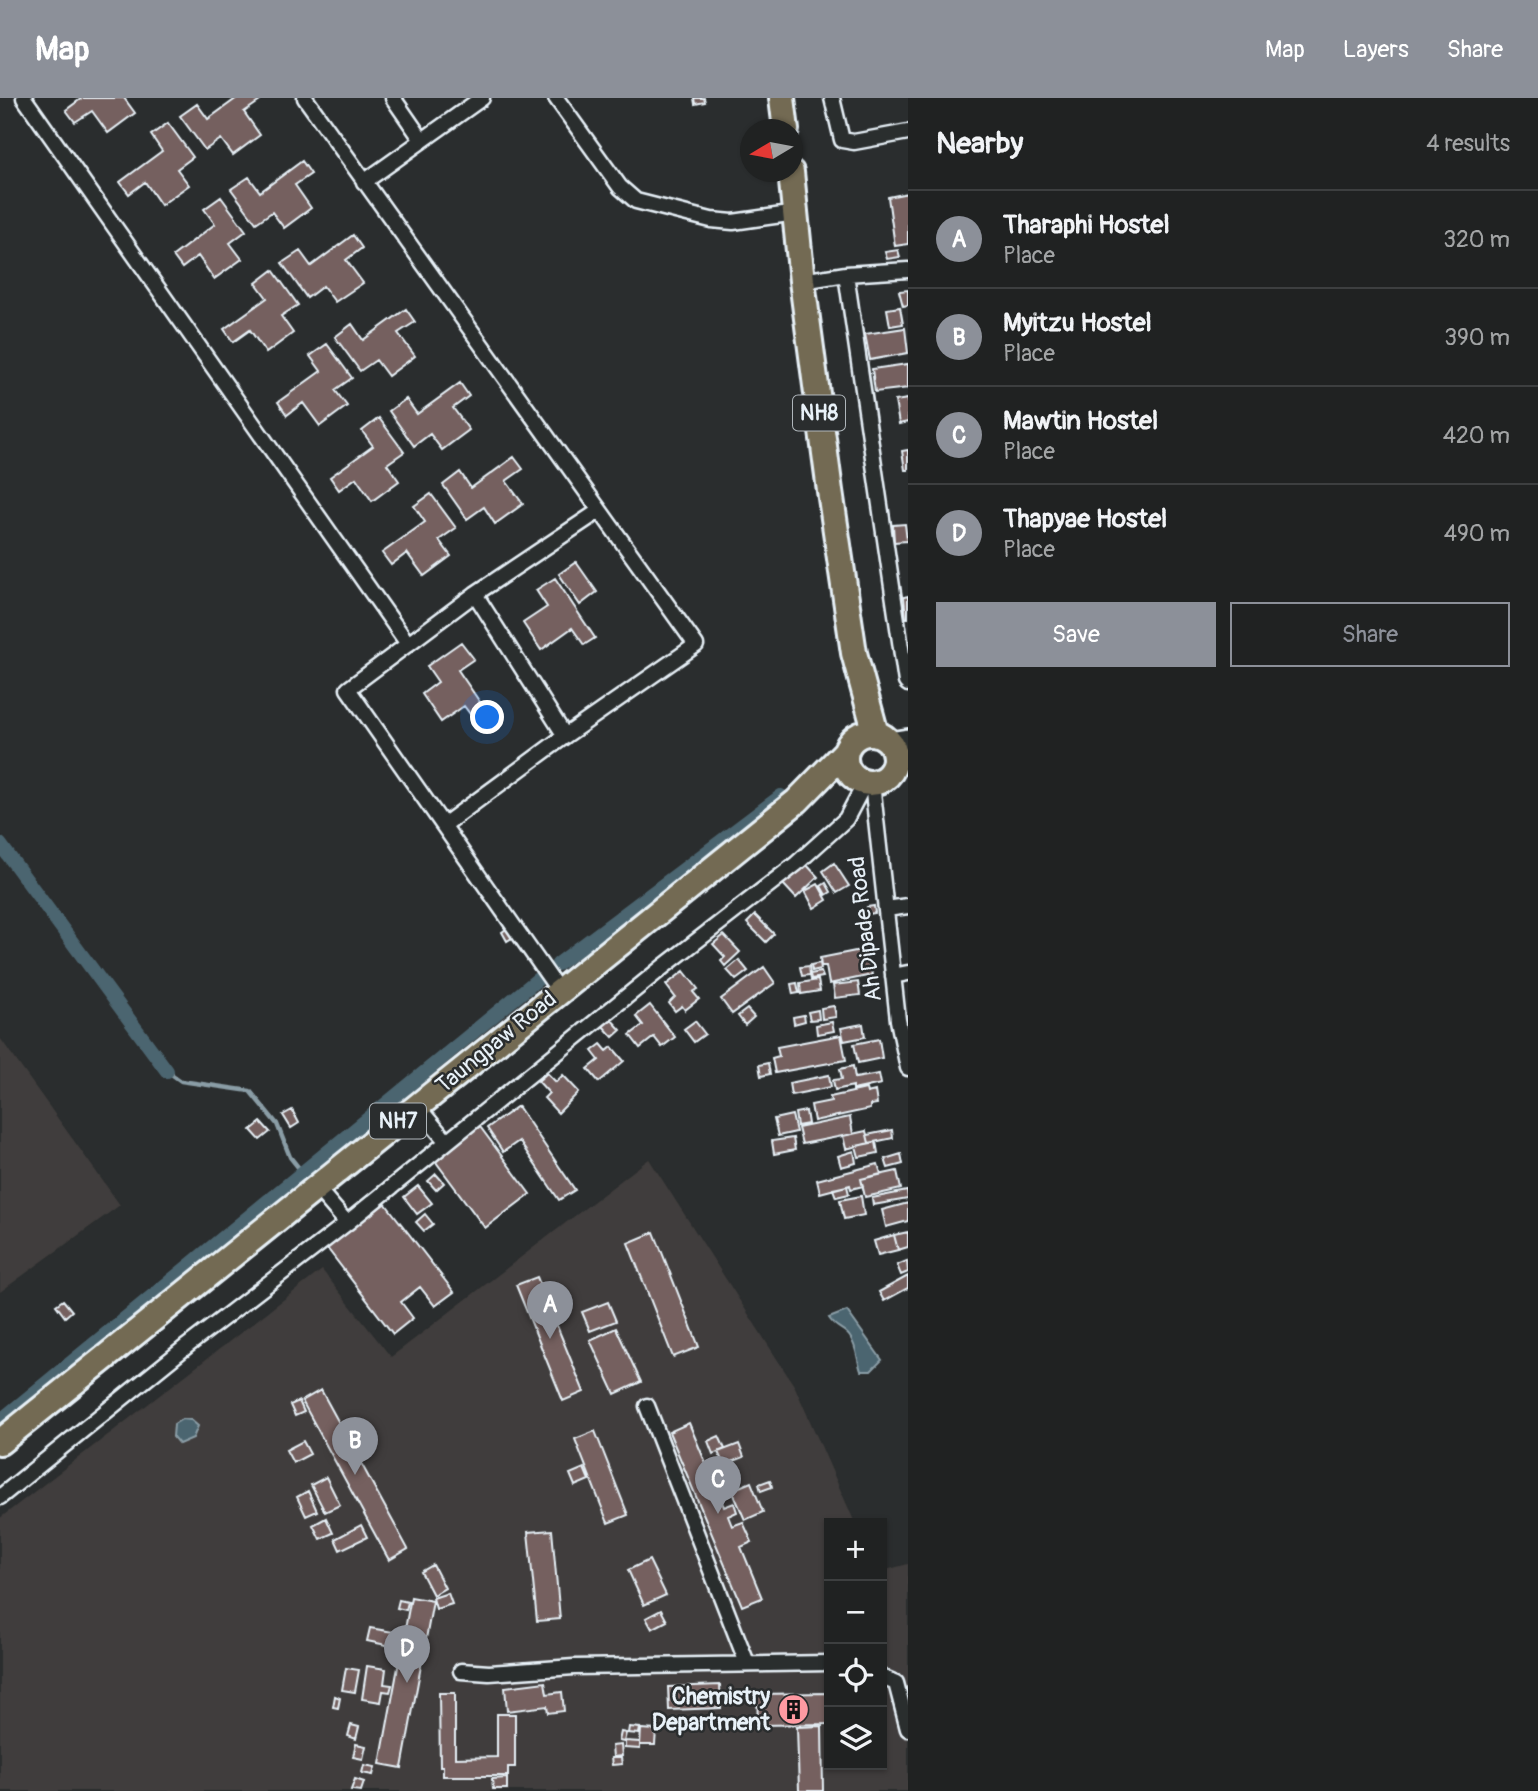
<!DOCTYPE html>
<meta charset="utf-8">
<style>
body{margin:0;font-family:Pangolin,sans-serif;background:#282a2a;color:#f1f3f6}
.controls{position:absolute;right:21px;bottom:21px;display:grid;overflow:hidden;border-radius:0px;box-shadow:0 2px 5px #0004}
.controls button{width:63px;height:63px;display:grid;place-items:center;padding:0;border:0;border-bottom:2px solid #3d3f40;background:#202222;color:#f1f3f6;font:35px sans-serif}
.compass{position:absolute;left:740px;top:21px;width:63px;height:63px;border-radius:50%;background:#202222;box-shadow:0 2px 5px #0004;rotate:260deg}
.you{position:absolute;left:488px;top:620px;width:24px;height:24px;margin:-18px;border:5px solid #fff;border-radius:50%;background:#1a73e8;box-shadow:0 0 0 10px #1a73e833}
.badge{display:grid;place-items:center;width:46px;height:46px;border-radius:50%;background:#8c9099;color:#fff;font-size:23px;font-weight:700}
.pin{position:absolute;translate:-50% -58px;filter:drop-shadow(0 2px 4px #0008)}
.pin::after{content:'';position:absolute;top:37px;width:24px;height:21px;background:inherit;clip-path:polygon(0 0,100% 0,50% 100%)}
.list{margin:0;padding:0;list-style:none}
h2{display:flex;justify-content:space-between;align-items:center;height:91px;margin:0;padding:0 28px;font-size:30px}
h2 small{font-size:23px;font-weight:400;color:#a2a4a5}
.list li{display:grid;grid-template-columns:46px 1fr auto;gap:21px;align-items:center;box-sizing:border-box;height:98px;padding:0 28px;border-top:2px solid #3d3f40}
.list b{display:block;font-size:26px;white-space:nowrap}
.list p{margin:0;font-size:23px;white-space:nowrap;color:#a2a4a5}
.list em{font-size:23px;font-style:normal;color:#a2a4a5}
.actions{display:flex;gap:14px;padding:21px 28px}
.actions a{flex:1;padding:16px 0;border:2px solid #8c9099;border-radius:0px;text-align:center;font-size:24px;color:#8c9099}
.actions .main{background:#8c9099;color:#fff}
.icon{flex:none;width:38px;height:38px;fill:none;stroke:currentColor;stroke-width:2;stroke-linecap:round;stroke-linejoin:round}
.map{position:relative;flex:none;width:908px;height:1693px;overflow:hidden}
header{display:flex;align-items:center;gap:42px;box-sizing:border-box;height:98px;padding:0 35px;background:#8c9099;color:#fff}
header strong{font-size:33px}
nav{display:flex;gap:38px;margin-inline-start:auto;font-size:24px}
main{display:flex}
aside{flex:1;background:#202222}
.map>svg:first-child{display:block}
.built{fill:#403d3c}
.water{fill:#4c6570;stroke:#8a9da6;stroke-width:2}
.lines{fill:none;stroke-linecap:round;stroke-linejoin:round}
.stream{stroke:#8a9da6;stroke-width:4.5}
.canal{stroke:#4c6570;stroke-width:14}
.building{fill:#74615e;stroke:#e8f1f8;stroke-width:2}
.minor-casing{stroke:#e8f1f8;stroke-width:19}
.secondary-casing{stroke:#e8f1f8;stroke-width:26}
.trunk-casing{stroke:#e8f1f8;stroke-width:30}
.minor{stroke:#2a2d2e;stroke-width:14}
.secondary{stroke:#2a2d2e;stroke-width:21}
.trunk{stroke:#736b52;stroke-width:24}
.labels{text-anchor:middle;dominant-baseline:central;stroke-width:5;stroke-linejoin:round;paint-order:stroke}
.shield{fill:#2a2d2e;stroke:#afb6bb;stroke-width:2}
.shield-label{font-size:21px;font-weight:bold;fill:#e8f1f8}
.street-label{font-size:23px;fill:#e8f1f8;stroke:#2a2d2e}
.poi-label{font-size:23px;font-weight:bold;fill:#e8f1f8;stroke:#2a2d2e;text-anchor:end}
</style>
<header>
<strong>Map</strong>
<nav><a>Map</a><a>Layers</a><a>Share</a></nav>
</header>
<main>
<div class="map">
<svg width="908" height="1693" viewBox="0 0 908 1693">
<rect width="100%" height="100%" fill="#2a2d2e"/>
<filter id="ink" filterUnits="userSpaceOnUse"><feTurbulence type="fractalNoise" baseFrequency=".0143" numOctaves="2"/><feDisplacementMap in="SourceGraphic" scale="14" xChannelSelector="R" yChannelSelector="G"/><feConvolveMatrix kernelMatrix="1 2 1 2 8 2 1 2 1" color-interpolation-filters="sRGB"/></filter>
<g filter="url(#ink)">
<path class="built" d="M0 940 120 1107 0 1194Z
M649 1061 795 1289 855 1425H829V1667H882V1473L908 1466V1693H0V1420L322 1172 391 1259Z"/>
<path class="water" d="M847 1213 882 1262 871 1273H861C857 1262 857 1249 850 1239 844 1230 836 1231 829 1220Z
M182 1321 191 1322 198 1328 193 1340 179 1346 173 1339 174 1326Z"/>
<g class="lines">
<path class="stream" d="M167 973 181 983 250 993 277 1026 290 1059 302 1074"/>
<path class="canal" d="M0 746 167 973
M558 866 781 698
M0 1323 538 881"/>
</g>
<path class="building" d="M82 0H124L135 15 108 35 92 13 75 24 66 12Z
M237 0H258L260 3 244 14 260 37 233 57 221 41 205 52 180 18 197 6 208 21Z
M694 0H704L705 4 695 6Z
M168 25 193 59 177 71 189 87 161 107 145 84 129 96 120 84 162 53 151 37Z
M302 63 311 76 295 87 311 110 284 130 272 114 256 125 231 91 249 79 260 94Z
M908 95V146L895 148 888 99Z
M221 99 246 133 230 145 242 161 214 181 198 158 182 170 173 158 215 126 204 111Z
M353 137 362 150 346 162 363 185 335 204 323 188 307 200 282 165 300 153 311 168Z
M898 152 900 159 887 161 885 154Z
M273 172 298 207 281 218 293 235 266 255 250 232 233 244 224 231 267 200 256 185Z
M908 192V207L903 208 899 193Z
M900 209 903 226 890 228 887 211Z
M406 211 415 224 398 235 415 258 388 278 376 262 360 273 335 239 352 226 363 242Z
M905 230 908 255 870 262 865 236Z
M327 246 352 280 335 292 347 308 320 328 303 305 287 317 278 304 321 273 310 258Z
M908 266V290L875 294 872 271Z
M460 285 469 298 453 310 469 332 442 352 430 336 414 348 389 313 406 301 417 316Z
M908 301V324L899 326 895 303Z
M379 320 404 354 387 366 399 383 372 403 356 380 339 392 330 379 373 348 362 333Z
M908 352V372H905L902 353Z
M514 359 523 371 506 383 523 406 495 426 484 409 467 421 443 387 460 374 471 390Z
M431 396 456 430 439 442 451 458 424 478 407 455 391 467 382 455 425 424 414 408Z
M905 426 907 443 894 444 893 427Z
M576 464 597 494 580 507 559 476Z
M555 480 595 540 584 547 572 530 541 552 523 525 547 509 536 492Z
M908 498V520H906L904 499Z
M461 544 474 561 458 572 488 616 476 624 464 608 441 624 422 596 438 584 427 568Z
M805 765 818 779 796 800 783 786Z
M834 765 849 788 837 795 823 773Z
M826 785 831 794 826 797 821 788Z
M818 786 827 802 814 810 805 793Z
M874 808 875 815 868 816 867 809Z
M755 817 774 836 766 844 747 825Z
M509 829 515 838 507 843 502 834Z
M724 837 740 854 725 868 721 863 725 859 713 846Z
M866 851 872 877 829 886 826 868H821L820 860Z
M739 862 748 873 736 882 727 872Z
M820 865 821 871 812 873 811 867Z
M809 868 810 877 802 878 800 869Z
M764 869 775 885 732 916 721 901Z
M684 873 698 891 693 894 699 901 685 912 682 908 675 913 669 905 675 899 666 887Z
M821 874 823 879 811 881 810 876Z
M818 882 820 893 801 896 800 885Z
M858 884 860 897 835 900 833 887Z
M797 885 799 895 793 896 791 886Z
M650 907 675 939 662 949 654 939 640 950 630 937 643 927 636 918Z
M834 908 836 919 822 921 821 910Z
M747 911 754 919 745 927 738 918Z
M818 912 819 921 810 922 808 914Z
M804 917 805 923 794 926 793 919Z
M609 919 621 932 613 939 601 926Z
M695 923 705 936 694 944 684 931Z
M832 924 834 933 817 936 816 927Z
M863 926 865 939 844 943 841 930Z
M841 937 846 962 775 975 772 960 779 958 777 949Z
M879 941 882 960 858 965 854 946Z
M601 946 607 953 612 949 624 963 599 984 588 971 599 962 592 953Z
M768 965 770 976 761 978 759 967Z
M853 968 855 980 879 976 881 986 853 992V988L835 992 833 982 842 981 840 971Z
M547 975 556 984 563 977 579 994 558 1015 544 1000 549 995 538 983Z
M829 977 831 989 791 997 789 985Z
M866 991 867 995 875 993 877 1006 870 1007V1011L814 1023 811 1007 831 1003 830 999Z
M518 1008 575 1092 559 1102 519 1043 503 1054 487 1030Z
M292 1012 299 1025 291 1030 283 1017Z
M806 1013 808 1026 797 1028 795 1015Z
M792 1017 796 1034 778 1038 774 1021Z
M850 1019 853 1036 802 1046 798 1030Z
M261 1024 270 1034 260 1042 251 1032Z
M478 1026 530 1096 485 1130 433 1060Z
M892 1032 893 1040 869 1045 867 1037Z
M866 1033 869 1045 846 1051 843 1038Z
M793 1040 795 1052 774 1056 772 1043Z
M876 1044 878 1055 859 1059 856 1048Z
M854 1053 856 1065 841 1069 838 1058Z
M901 1056 903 1066 888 1070 885 1061Z
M878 1066 881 1076 861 1081 863 1088 851 1091 850 1087 820 1095 817 1082Z
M897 1073 901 1091 865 1099 861 1081Z
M436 1076 444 1085 436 1092 428 1083Z
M418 1088 432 1105 417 1116 404 1099Z
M847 1088 849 1096 836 1099 833 1091Z
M907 1093 908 1101 873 1107 872 1100Z
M861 1098 864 1117 844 1121 840 1102Z
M385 1105 454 1194 435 1208 420 1189 401 1204 413 1220 393 1236 327 1150Z
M908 1105V1123L886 1129 882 1112Z
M425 1116 433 1126 424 1133 416 1124Z
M654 1134 699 1249 673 1259 628 1145Z
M908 1134V1149L898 1152 894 1137Z
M894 1137 898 1152 878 1157 874 1143Z
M907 1163 908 1174 901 1177 897 1167Z
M908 1178V1190L884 1203 879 1194Z
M537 1179 584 1294 563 1303 516 1187Z
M63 1202 72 1213 65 1219 56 1207Z
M608 1204 616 1223 590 1233 582 1214Z
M616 1230 641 1284 615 1296 590 1242Z
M321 1292 408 1451 389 1462 302 1303Z
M299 1303 304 1314 295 1318 290 1307Z
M689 1325 724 1409 734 1405 737 1414 728 1418 732 1428 743 1424 752 1444 741 1449 762 1500 742 1508 669 1334Z
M595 1333 628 1417 608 1425 575 1341Z
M719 1338 725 1351 713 1356 708 1343Z
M303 1343 310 1356 293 1365 286 1352Z
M739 1346 744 1359 724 1367 718 1354Z
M584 1370 589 1382 575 1388 570 1376Z
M326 1379 340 1407 325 1414 311 1387Z
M770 1382 772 1389 761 1393 759 1386Z
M751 1384 763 1414 745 1422 732 1392Z
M308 1393 317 1413 306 1418 297 1399Z
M326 1420 333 1435 320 1441 313 1427Z
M361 1427 367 1439 340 1452 335 1441Z
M552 1432 560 1521 537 1523 528 1434Z
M649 1462 666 1497 644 1507 628 1472Z
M433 1467 445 1490 433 1497 421 1474Z
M448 1495 452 1506 436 1511 433 1500Z
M411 1499 433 1503 402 1670 380 1666Z
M399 1502 408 1504 406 1512 397 1510Z
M661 1512 667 1523 652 1531 646 1520Z
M370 1530 399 1535 396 1549 367 1543Z
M367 1568 386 1571 384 1586 392 1587 390 1594 383 1593 381 1604 362 1601Z
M346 1570 359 1572 355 1594 342 1592Z
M545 1584 547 1596 562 1594 564 1613 548 1615 547 1608 507 1613 505 1589Z
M720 1587 721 1610 669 1612 668 1589Z
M439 1595H455V1660L497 1659V1616H515V1669H508V1678H443V1668H440Z
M829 1595V1626L758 1627 757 1596Z
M335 1598 340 1600 338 1610 333 1609Z
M351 1627 359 1629 356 1641 348 1638Z
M822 1628 823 1693H799L797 1629Z
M629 1629 640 1630 639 1636 628 1635Z
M641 1631 656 1632 655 1647H640Z
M621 1634 626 1635 624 1644 619 1643Z
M625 1643 640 1644V1651L625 1650Z
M356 1646 366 1648 363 1661 353 1659Z
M621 1647 622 1658 613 1659 612 1648Z
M611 1660H621L622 1666 612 1667Z
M364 1667 375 1669 373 1677 362 1675Z
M507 1680V1691H493L492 1681Z
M355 1681 364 1684 361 1693 351 1692Z"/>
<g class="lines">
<defs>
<path id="minor" d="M24 0 408 546
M305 0 696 547 565 638 444 727
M393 0 422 42
M556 0 620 89 636 103 711 122 733 124 796 115
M832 0 842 42 854 44 908 34
M364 84 482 0
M846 176 906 584 908 586
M802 183 846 176 908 172
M475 496 565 638
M872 685 898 922 908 970
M886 811 908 808
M893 878 908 875
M559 893 348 591 475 496 599 413
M417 1008 447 1044
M316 1089 347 1125
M647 1308 747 1565
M0 1399 187 1248 347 1125 663 869 796 766 846 721 865 685
M461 1573 489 1575 574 1569 829 1565
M882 1579 896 1585 908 1631"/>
<path id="secondary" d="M889 645 908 642
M895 662 908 660"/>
<path id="trunk" d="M782 0 786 32
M791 74 802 183 830 393 854 555 876 636
M845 660a25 25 0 1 1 50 0a25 25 0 1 1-50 0Z
M0 1344 797 703 845 654"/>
</defs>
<use href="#minor" class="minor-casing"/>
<use href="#secondary" class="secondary-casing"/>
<use href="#trunk" class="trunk-casing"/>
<use href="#minor" class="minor"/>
<use href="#secondary" class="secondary"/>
<use href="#trunk" class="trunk"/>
</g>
</g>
<defs>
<symbol id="building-disc" viewBox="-11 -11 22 22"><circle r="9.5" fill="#ff9aa2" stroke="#2a2d2e"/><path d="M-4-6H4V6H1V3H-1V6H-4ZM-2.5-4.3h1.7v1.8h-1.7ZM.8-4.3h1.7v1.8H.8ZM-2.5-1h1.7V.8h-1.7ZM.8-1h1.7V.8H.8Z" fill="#111"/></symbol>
</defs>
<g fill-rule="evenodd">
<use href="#building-disc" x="776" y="1594" width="35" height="35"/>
</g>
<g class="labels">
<g class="shield">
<rect x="793" y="297.5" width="52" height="35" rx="5"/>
<rect x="370" y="1005.5" width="56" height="35" rx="5"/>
</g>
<g class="shield-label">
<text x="819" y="315">NH8</text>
<text x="398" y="1023">NH7</text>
</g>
<g class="street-label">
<text transform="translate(865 831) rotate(-97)">Ah Dipade Road</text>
<text transform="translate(496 944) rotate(-39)">Taungpaw Road</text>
</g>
<g class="poi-label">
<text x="770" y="1598">Chemistry<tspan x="770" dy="26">Department</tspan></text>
</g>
</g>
</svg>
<div class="controls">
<button>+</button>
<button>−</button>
<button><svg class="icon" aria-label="locate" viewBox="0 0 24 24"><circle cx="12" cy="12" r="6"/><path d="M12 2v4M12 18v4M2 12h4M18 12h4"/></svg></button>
<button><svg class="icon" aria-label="layers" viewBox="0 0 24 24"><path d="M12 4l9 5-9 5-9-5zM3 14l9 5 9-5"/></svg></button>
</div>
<svg class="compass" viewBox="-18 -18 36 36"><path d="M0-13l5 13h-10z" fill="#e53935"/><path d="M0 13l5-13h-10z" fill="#a2a4a5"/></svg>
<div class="you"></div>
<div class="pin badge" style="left:550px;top:1241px">A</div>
<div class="pin badge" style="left:355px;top:1377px">B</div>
<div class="pin badge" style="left:718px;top:1416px">C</div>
<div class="pin badge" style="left:407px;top:1585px">D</div>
</div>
<aside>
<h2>Nearby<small>4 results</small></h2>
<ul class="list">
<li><span class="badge">A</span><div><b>Tharaphi Hostel</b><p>Place</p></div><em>320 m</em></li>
<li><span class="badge">B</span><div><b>Myitzu Hostel</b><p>Place</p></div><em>390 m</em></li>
<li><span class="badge">C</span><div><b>Mawtin Hostel</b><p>Place</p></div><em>420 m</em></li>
<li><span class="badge">D</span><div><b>Thapyae Hostel</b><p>Place</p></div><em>490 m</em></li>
</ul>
<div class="actions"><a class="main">Save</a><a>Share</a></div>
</aside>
</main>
